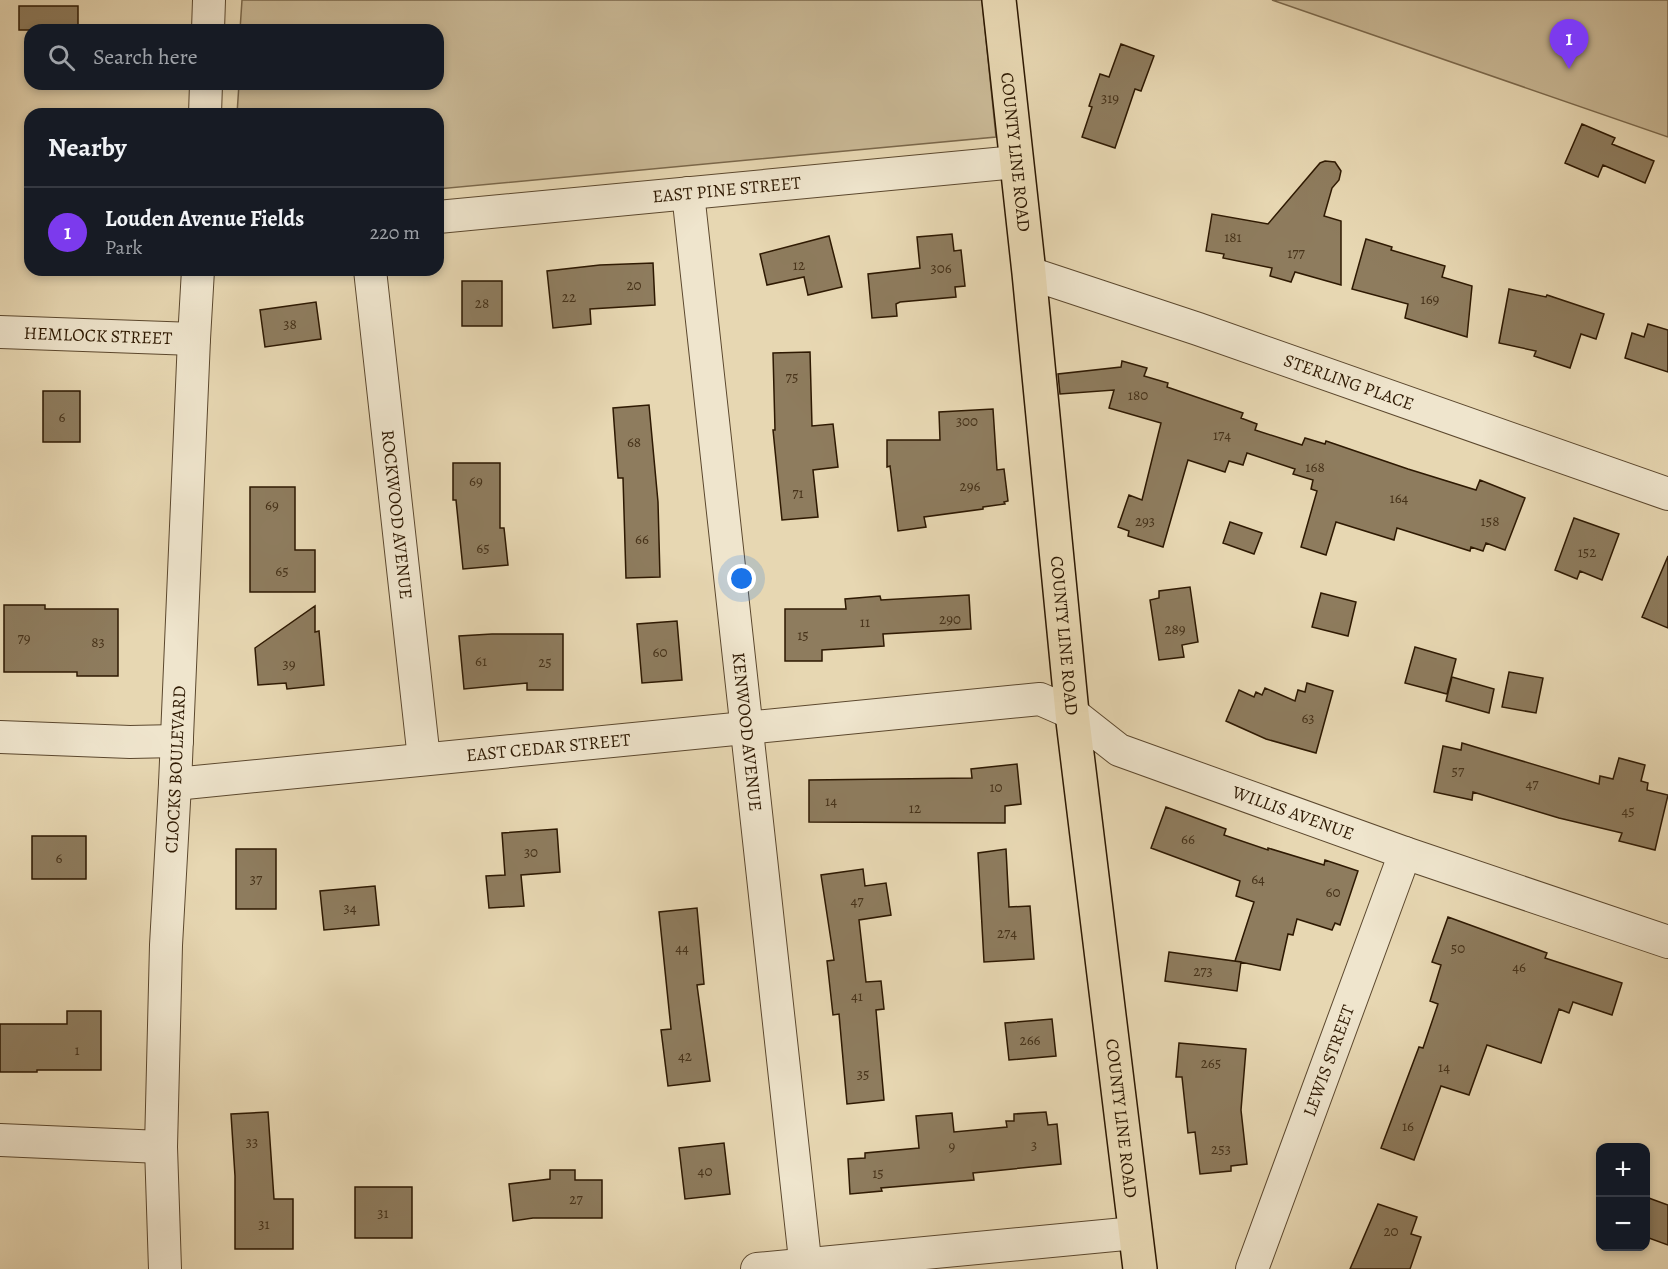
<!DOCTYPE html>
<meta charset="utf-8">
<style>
body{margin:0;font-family:Alegreya,serif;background:#242831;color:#f1f3f6}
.controls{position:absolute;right:18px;bottom:18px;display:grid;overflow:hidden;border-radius:12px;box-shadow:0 3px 9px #0003}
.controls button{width:54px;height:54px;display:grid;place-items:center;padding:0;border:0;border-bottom:2px solid #363941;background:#171b24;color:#f1f3f6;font:30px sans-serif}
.you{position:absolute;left:742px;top:579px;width:21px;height:21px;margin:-15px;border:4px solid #fff;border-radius:50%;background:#1a73e8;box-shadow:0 0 0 9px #1a73e833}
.badge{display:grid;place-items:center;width:39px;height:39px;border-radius:50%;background:#7c3aed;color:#fff;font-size:20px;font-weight:700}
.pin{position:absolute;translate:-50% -50px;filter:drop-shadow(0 2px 3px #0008)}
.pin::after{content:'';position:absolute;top:32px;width:21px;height:18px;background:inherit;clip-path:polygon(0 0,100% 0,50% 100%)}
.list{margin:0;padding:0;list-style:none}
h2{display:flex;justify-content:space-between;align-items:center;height:78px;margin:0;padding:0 24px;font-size:26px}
h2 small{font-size:20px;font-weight:400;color:#9ea1a6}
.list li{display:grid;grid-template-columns:39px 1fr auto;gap:18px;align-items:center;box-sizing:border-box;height:90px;padding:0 24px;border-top:2px solid #363941}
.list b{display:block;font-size:22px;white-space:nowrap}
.list p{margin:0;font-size:20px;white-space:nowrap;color:#9ea1a6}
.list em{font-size:20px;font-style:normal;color:#9ea1a6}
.icon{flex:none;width:33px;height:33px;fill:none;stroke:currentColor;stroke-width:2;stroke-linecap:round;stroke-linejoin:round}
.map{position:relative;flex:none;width:1668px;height:1269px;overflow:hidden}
.search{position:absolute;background:#171b24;box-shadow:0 3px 9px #0003;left:24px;top:24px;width:420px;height:66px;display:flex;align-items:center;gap:15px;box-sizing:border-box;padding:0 21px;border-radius:18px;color:#9ea1a6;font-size:22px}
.panel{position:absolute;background:#171b24;box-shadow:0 3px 9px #0003;left:24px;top:108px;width:420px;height:168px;border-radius:18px}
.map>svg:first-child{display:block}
.green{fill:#c8b794;stroke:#7b684b;stroke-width:1.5}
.building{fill:#8e7c5e;stroke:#2e1902;stroke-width:1.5}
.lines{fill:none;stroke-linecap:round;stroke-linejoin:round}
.minor-casing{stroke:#5c482e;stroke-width:34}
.major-casing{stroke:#2e1902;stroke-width:36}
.minor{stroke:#efe5cd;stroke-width:32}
.major{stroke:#e7d7b2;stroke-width:33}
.labels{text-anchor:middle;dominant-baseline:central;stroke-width:4.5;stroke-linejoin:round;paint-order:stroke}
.number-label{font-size:15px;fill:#463219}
.street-label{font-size:18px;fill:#2e1902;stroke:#efe5cd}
</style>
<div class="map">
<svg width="1668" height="1269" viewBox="0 0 1668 1269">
<rect width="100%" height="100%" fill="#e7d7b2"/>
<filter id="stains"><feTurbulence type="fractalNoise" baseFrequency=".00333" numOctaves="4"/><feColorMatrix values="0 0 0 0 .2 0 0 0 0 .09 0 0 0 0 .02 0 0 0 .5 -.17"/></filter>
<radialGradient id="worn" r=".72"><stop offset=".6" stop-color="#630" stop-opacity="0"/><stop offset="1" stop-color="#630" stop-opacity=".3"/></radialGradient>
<path class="green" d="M242 0H982L996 137 438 189V114H237L239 84H438V30H240Z
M1272 0H1668V137Z"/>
<path class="building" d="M19 6H78V30H19Z
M1121 44 1154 56 1141 91 1135 89 1115 148 1082 137 1092 107 1089 106 1100 74 1109 77Z
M1582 124 1615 138 1612 144 1654 161 1645 183 1603 165 1598 177 1565 163Z
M1325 161 1335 162 1341 171 1339 180 1332 188 1324 216 1341 221V285L1295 272 1291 282 1270 276 1272 268 1223 258 1224 254 1206 251 1212 214 1268 224 1320 163Z
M952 234 954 251 961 250 965 286 955 287 956 297 900 302 896 304 897 316 872 318 868 274 920 268 917 237Z
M829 236 842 287 808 295 804 277 767 285 760 254Z
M1366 239 1392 247 1391 250 1445 266 1442 277 1472 286 1467 337 1405 318 1408 304 1352 289Z
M653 263 655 305 590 309 591 324 553 328 547 271 600 265Z
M462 281H502V326H462Z
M1509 289 1546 297 1547 295 1604 314 1596 339 1581 334 1570 368 1534 356 1536 351 1499 343Z
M316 302 321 339 265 347 260 310Z
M1648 324 1668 330V372L1625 358 1632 333 1644 337Z
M810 352 812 426 833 424 838 467 813 470 818 517 782 520 773 430H775L773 353Z
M1122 361 1147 368 1144 376 1168 383 1167 387 1243 413 1241 418 1257 424 1255 430 1302 445 1305 438 1325 444 1326 441 1408 469 1476 490 1480 480 1525 498 1505 550 1486 543 1483 551 1471 547 1470 551 1397 528 1394 540 1336 522 1326 555 1301 547 1317 491 1311 489 1313 480 1293 474 1295 469 1247 453 1243 465 1229 461 1225 472 1188 460 1163 547 1128 536 1129 531 1118 527 1129 495 1142 500 1161 423 1109 408 1114 390 1060 394 1058 374 1121 367Z
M43 391H80V442H43Z
M649 405 658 502 660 577 626 578 623 478H618L613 408Z
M993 409 997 470 1004 469 1008 501 1004 502 1005 504 983 507V509L924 517 926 527 898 531 890 466 887 467V440H940L939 412Z
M453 463H500V528H504L508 565 463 569 456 500H453Z
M250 487H295V550H315V592H250Z
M1574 518 1619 534 1602 580 1580 571 1577 579 1555 570Z
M1230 522 1262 533 1254 554 1223 543Z
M1668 556V628L1642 617Z
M1190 587 1198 642 1182 645 1184 657 1159 660 1150 600 1159 598V591Z
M1321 593 1356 602 1348 636 1312 627Z
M969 595 971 629 883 634 884 646 822 650V661H785V609H846L845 599 880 596 881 600Z
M4 605H45V609H118V676H77V672H4Z
M315 606V632L319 631 324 685 287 689 286 683 258 685 255 648Z
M677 621 682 680 642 683 637 624Z
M492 634H563V690H527V683L464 689 459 636Z
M1415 647 1456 659 1447 694 1405 683Z
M1509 672 1543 678 1536 713 1502 707Z
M1452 677 1494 689 1489 713 1446 701Z
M1307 683 1333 691 1316 753 1266 739 1226 721 1239 690 1254 697 1256 692 1262 695 1265 688 1295 701 1298 690 1305 692Z
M1462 743 1599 784 1600 776 1613 779 1619 758 1645 765 1641 781 1648 783 1647 790 1668 795 1655 850 1619 841 1622 833 1559 818 1473 792 1472 800 1434 792 1443 746 1461 750Z
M1017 764 1021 804 1005 806V823L809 822V780L972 778 971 769Z
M1166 807 1226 829 1224 835 1268 850V848L1324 865 1325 860 1358 871 1340 925 1335 923 1332 930 1297 919 1293 935 1288 934 1280 970 1235 961 1254 902 1236 896 1240 881 1151 848Z
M557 829 560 872 521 875 524 906 489 908 486 876 505 875 502 833Z
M32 836H86V879H32Z
M236 849H276V909H236Z
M1006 849 1009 907 1030 906 1034 959 984 962 978 853Z
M863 869 865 886 886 883 891 915 859 920 866 982 881 981 884 1009 876 1010 884 1100 847 1104 839 1014 833 1015 827 961 834 960 821 875Z
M375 886 379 925 324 930 320 891Z
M697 908 704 984 697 985 710 1081 668 1086 661 1030 671 1029 659 912Z
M1448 917 1547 953 1545 958 1622 983 1612 1015 1573 1002 1569 1013 1559 1009 1541 1063 1487 1045 1469 1095 1441 1086 1414 1160 1381 1148 1419 1047 1423 1048 1438 1004 1430 1001 1441 965 1432 962Z
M1169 952 1241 962 1237 991 1165 981Z
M67 1011H101V1070H37V1072H0V1024H67Z
M1052 1019 1056 1056 1009 1060 1005 1023Z
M1179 1043 1246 1049 1241 1110 1247 1164 1231 1166V1171L1200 1174 1195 1132 1188 1133 1182 1077H1176Z
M268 1112 274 1199H293V1249H235V1176L231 1114Z
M1046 1112 1048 1125 1057 1124 1061 1164 973 1173 974 1180 881 1188 882 1191 850 1194 848 1159 865 1158V1153L919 1148 916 1116 952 1113 954 1132 1007 1127 1006 1121H1014V1114Z
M724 1143 730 1194 685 1199 679 1148Z
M550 1170H575V1180H602V1218H533L513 1221 509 1184 550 1179Z
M355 1187H412V1238H355Z
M1646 1197 1668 1205V1245L1646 1237Z
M1378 1204 1417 1217 1411 1234 1421 1237 1410 1269H1350Z"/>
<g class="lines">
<defs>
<g id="minor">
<path d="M208 30 209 0"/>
<path d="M205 114 206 84"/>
<path id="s1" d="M688 193 806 1269"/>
<path id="s2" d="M438 217 1016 162"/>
<path id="s3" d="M370 270 424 759"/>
<path id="s4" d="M1029 273 1198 329 1668 494"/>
<path id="s5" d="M0 332 194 339"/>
<path d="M0 737 130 742 177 741"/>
<path id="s6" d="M175 784 1040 699 1072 713 1119 750 1405 853 1668 942"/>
<path d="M0 1140 161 1147"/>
<path id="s7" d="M165 1269 161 1147 166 945 175 784 194 339 198 270"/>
<path d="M757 1269 1135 1233"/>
<path id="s8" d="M1252 1269 1405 853"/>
</g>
<g id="major">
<path id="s9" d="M999 0 1029 273 1072 713 1140 1269"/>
</g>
</defs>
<use href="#minor" class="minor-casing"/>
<use href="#major" class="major-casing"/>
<use href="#minor" class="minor"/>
<use href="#major" class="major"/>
</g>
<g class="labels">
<g class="number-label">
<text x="1110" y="98">319</text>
<text x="1233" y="237">181</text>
<text x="1296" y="253">177</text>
<text x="799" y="265">12</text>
<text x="941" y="268">306</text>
<text x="634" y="285">20</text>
<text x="569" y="297">22</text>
<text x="1430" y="299">169</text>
<text x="482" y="303">28</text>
<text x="290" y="324">38</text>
<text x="792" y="377">75</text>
<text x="1138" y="395">180</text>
<text x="62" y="417">6</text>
<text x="967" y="421">300</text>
<text x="1222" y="435">174</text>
<text x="634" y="442">68</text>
<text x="1315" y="467">168</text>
<text x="476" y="481">69</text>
<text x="970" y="486">296</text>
<text x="798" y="493">71</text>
<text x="1399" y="498">164</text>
<text x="272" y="505">69</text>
<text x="1145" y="521">293</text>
<text x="1490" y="521">158</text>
<text x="642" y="539">66</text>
<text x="483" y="548">65</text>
<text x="1587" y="552">152</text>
<text x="282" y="571">65</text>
<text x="950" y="619">290</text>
<text x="865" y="622">11</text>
<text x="1175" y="629">289</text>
<text x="803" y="635">15</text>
<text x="24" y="638">79</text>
<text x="98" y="642">83</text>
<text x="660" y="652">60</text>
<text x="481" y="661">61</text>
<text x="545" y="662">25</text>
<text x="289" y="664">39</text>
<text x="1308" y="718">63</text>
<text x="1458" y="771">57</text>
<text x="1532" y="784">47</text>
<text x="996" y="787">10</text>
<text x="831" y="801">14</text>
<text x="915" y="808">12</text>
<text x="1628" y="811">45</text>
<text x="1188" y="839">66</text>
<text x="531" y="852">30</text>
<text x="59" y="858">6</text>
<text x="256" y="879">37</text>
<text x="1258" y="879">64</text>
<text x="1333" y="892">60</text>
<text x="857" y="901">47</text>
<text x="350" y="908">34</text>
<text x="1007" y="933">274</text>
<text x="682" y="948">44</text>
<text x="1458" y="948">50</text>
<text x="1519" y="967">46</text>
<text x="1203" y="971">273</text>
<text x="857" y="996">41</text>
<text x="1030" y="1040">266</text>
<text x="77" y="1050">1</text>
<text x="685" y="1056">42</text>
<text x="1211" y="1063">265</text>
<text x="1444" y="1067">14</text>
<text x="863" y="1074">35</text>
<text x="1408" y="1126">16</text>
<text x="252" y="1142">33</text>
<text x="1034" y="1145">3</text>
<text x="952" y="1146">9</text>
<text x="1221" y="1149">253</text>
<text x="705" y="1171">40</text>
<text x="878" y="1173">15</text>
<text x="576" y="1199">27</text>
<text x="383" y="1213">31</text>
<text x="264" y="1224">31</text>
<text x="1391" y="1231">20</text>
</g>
<g class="street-label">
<text stroke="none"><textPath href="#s9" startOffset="153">COUNTY LINE ROAD</textPath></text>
<text stroke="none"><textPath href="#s2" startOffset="290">EAST PINE STREET</textPath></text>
<text stroke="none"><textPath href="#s5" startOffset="98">HEMLOCK STREET</textPath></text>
<text stroke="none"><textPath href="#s4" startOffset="338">STERLING PLACE</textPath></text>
<text stroke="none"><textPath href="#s3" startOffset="246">ROCKWOOD AVENUE</textPath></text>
<text stroke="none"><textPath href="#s9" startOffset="639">COUNTY LINE ROAD</textPath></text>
<text stroke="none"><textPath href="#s1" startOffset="542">KENWOOD AVENUE</textPath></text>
<text stroke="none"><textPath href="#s6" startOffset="375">EAST CEDAR STREET</textPath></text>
<text stroke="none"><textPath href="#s7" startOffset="500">CLOCKS BOULEVARD</textPath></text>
<text stroke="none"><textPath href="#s6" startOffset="1149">WILLIS AVENUE</textPath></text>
<text stroke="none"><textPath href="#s8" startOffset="222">LEWIS STREET</textPath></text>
<text stroke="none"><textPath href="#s9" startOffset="1125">COUNTY LINE ROAD</textPath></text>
</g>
</g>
<rect width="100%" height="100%" filter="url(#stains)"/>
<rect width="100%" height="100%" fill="url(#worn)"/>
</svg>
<div class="controls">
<button>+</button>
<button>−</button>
</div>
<div class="you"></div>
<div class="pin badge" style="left:1569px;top:69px">1</div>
<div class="search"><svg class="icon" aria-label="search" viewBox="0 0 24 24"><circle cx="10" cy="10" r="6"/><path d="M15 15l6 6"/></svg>Search here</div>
<section class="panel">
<h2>Nearby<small></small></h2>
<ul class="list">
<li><span class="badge">1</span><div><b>Louden Avenue Fields</b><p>Park</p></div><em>220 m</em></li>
</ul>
</section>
</div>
